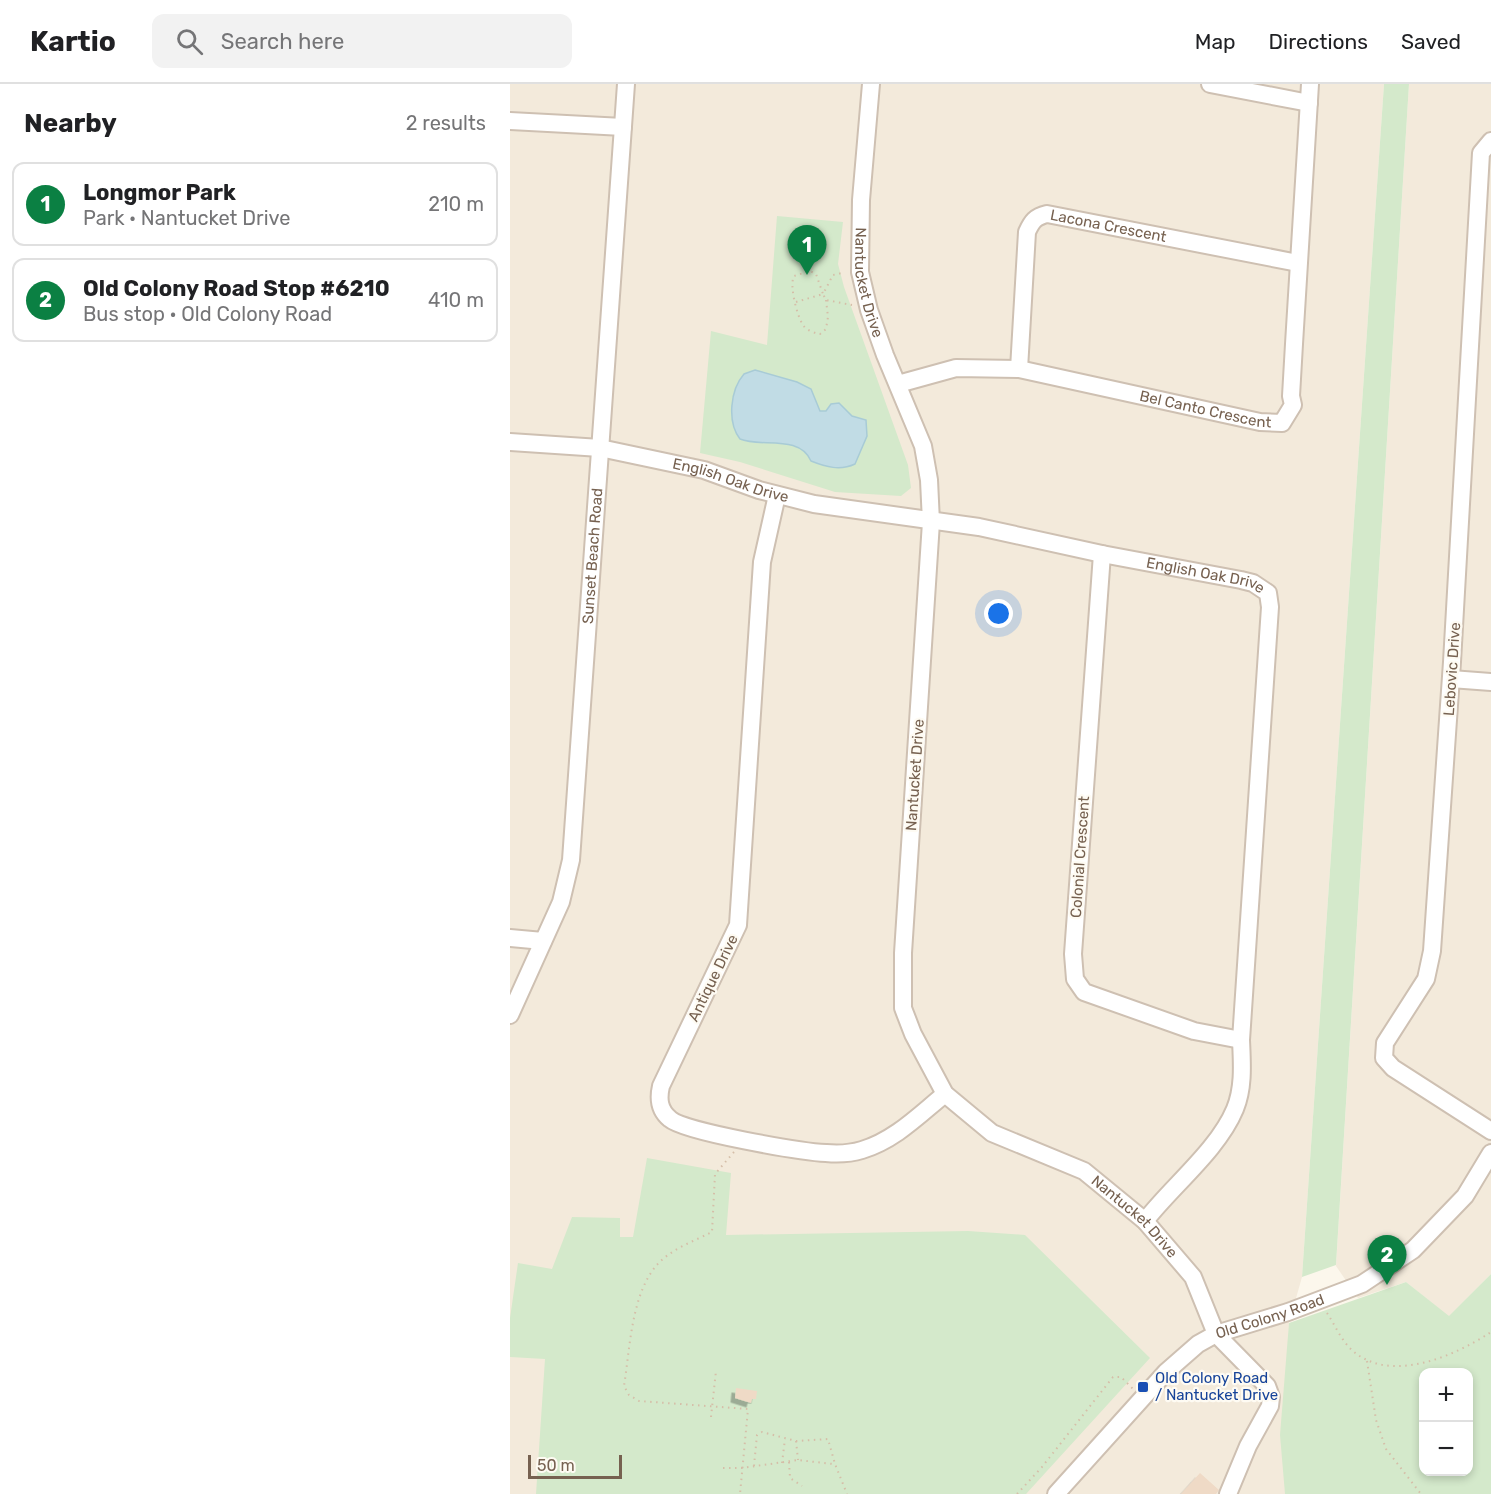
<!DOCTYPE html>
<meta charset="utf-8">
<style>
body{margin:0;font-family:Rubik,sans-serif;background:#f2f2f2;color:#202124}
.controls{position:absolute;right:18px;bottom:18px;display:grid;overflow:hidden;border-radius:12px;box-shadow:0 3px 9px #0003}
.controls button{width:54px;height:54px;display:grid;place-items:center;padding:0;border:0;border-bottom:2px solid #e0e0e0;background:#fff;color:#202124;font:30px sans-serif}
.scale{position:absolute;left:18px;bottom:15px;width:94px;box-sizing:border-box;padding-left:6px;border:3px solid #766150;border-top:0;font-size:16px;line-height:21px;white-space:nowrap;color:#766150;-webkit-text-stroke:4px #fefbf3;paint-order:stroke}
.you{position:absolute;left:489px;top:530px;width:21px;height:21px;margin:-15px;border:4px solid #fff;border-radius:50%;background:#1a73e8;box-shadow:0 0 0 9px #1a73e833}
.badge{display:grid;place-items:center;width:39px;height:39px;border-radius:50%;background:#0b8043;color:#fff;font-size:20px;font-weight:700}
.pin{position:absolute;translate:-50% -50px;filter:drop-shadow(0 2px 3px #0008)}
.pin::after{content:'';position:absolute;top:32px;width:21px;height:18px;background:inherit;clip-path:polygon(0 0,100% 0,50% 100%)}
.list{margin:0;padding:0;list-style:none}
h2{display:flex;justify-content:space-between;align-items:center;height:78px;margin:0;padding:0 24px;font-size:26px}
h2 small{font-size:20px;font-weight:400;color:#757577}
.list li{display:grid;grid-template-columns:39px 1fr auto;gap:18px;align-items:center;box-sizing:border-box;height:84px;margin:0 12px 12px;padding:0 12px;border:2px solid #e0e0e0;border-radius:12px}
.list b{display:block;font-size:22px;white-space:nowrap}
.list p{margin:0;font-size:20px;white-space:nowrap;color:#757577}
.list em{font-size:20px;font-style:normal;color:#757577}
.icon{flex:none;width:33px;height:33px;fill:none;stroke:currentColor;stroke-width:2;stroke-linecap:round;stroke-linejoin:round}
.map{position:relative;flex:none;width:981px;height:1410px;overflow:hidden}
header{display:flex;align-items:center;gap:36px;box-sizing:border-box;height:84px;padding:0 30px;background:#fff;border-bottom:2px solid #e0e0e0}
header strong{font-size:28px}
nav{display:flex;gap:33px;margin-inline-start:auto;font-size:21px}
.search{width:420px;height:54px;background:#f2f2f2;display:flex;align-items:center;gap:15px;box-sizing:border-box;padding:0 21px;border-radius:12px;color:#757577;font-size:22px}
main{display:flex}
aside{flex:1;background:#fff}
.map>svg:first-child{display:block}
.residential{fill:#f3eadb}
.green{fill:#d4e9cb;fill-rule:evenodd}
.water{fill:#c1dce5;stroke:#a8cbd6;stroke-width:1.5}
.building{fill:#efdac6;filter:url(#shadow)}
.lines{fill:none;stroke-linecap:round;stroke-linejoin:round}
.minor-casing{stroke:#cec0b2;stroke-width:20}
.path{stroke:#d5bea8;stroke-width:2;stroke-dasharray:1.5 4.5;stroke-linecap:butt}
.minor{stroke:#fff;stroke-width:16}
.transit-dot{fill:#1a4fb4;stroke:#fefbf3;stroke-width:2}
.labels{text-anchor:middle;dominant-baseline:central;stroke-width:4.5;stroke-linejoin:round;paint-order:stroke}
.street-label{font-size:15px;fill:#766150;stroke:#fefbf3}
.transit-label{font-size:15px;fill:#164399;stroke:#fefbf3;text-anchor:start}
</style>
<header>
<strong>Kartio</strong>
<div class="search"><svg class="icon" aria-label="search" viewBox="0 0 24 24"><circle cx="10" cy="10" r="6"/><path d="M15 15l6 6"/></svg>Search here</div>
<nav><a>Map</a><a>Directions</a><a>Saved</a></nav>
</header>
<main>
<aside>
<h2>Nearby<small>2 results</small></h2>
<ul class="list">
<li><span class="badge">1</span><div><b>Longmor Park</b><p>Park · Nantucket Drive</p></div><em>210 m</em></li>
<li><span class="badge">2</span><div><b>Old Colony Road Stop #6210</b><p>Bus stop · Old Colony Road</p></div><em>410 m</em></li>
</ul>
</aside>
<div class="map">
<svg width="981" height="1410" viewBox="0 0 981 1410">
<defs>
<filter id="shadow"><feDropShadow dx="-4.5" dy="4.5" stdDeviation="0" flood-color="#0004"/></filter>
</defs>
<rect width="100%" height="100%" fill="#fcf7ec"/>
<path class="residential" d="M0 0H874L792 1193 779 1239 775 1410H0Z
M899 0H981V1190L939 1233 896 1198 848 1214 826 1182Z"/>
<path class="green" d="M874 0H899L826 1181 792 1193Z
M267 132 333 138 328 180 334 203 398 381 401 404 391 412 325 408 230 378 190 369 201 247 257 261Z
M137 1074 221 1089 216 1151 458 1147 515 1151 640 1274 516 1410H26L35 1275 0 1273V1234L8 1179 42 1185 62 1133 110 1134V1153H123Z
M981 1190V1410H775L770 1351 779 1239 896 1198 939 1232ZM914 1288H958V1388H914Z"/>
<path class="water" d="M245 286 287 298 301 305 310 327H316L321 320 329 319 342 332 356 336 357 352 345 380C330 387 316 383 301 377 289 350 251 364 230 355 217 338 220 306 234 290Z"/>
<path class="building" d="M226 1304 247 1307 246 1315H242L241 1319 225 1314Z
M690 1389 709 1406 706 1410H671Z"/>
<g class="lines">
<defs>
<g id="minor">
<path id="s1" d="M361 0 351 116 350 188 359 226 375 271 413 362 419 396 421 438 393 869V924L403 950 435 1010 482 1049 574 1087 635 1137 683 1193 706 1250 757 1302 761 1313 760 1322 738 1362 718 1410"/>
<path d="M700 0 799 19"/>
<path d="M0 37 113 43"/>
<path d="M981 57 971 69 942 578 922 867 916 895 875 959 874 974 883 984 981 1047"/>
<path id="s2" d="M509 285 517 148C522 137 525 133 537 130L788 179"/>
<path id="s3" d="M388 300 446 284 509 285 750 338 772 339 783 321 781 312 784 260 800 0"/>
<path id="s4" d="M0 358 90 364 194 386 249 406 304 420 469 443 592 470 731 496 743 499 758 509 760 523 731 956C732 979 734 1003 725 1025 708 1066 662 1102 635 1137"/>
<path d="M267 411 252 478 228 841 151 1002C148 1015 149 1026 160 1035 175 1048 292 1068 316 1069 327 1070 342 1069 352 1066 385 1056 409 1031 435 1010"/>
<path d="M592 470 563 870 565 895 574 908 684 947 731 956"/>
<path d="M941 595 981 598"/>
<path d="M0 854 33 857"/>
<path id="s5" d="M0 931 51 818 61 776 116 0"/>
<path id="s6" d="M546 1410 656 1288 688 1260 706 1250 778 1228 852 1200 903 1166 955 1112 981 1069"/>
</g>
</defs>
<use href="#minor" class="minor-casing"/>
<path class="path" d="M316 216 318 233 316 245 310 250C304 249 296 246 293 241 287 232 279 201 284 192L300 187 306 190 313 210 323 191 332 189
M286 218 313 210 316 216 342 221
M224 1068 205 1090 202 1148C184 1157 159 1166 146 1182 121 1212 120 1265 114 1302L119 1311 129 1317 238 1325 230 1410
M817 1229C825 1241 832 1258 843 1267 881 1300 945 1272 981 1248
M857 1277 866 1336 876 1365 911 1410
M201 1333 206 1287
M286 1357 288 1376
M279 1378 280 1394 292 1402
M272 1379 275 1355
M244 1382 247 1351 252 1348 286 1357 318 1355 325 1380 337 1410
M213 1384H232L288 1376 323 1380
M507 1410 532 1383 603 1293H611L623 1305"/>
<use href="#minor" class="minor"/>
</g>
<rect class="transit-dot" x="627" y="1297" width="12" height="12" rx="3"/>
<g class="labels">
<g class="street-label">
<text stroke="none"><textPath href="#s2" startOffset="228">Lacona Crescent</textPath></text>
<text stroke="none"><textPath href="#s1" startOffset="200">Nantucket Drive</textPath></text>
<text stroke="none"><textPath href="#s3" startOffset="314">Bel Canto Crescent</textPath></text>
<text stroke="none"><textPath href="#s4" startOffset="225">English Oak Drive</textPath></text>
<text stroke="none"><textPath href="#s5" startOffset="472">Sunset Beach Road</textPath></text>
<text stroke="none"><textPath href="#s4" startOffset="710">English Oak Drive</textPath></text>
<text transform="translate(942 585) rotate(-86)">Lebovic Drive</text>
<text transform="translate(405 691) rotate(-86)">Nantucket Drive</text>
<text transform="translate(570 773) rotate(-86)">Colonial Crescent</text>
<text transform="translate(203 894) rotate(-64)">Antique Drive</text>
<text stroke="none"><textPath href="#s1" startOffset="1262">Nantucket Drive</textPath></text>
<text stroke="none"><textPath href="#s6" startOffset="284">Old Colony Road</textPath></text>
</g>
<g class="transit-label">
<text x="645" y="1294">Old Colony Road<tspan x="645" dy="17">/ Nantucket Drive</tspan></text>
</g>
</g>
</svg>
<div class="controls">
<button>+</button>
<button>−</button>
</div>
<div class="scale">50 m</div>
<div class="you"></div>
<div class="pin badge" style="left:297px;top:191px">1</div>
<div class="pin badge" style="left:877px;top:1201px">2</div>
</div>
</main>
